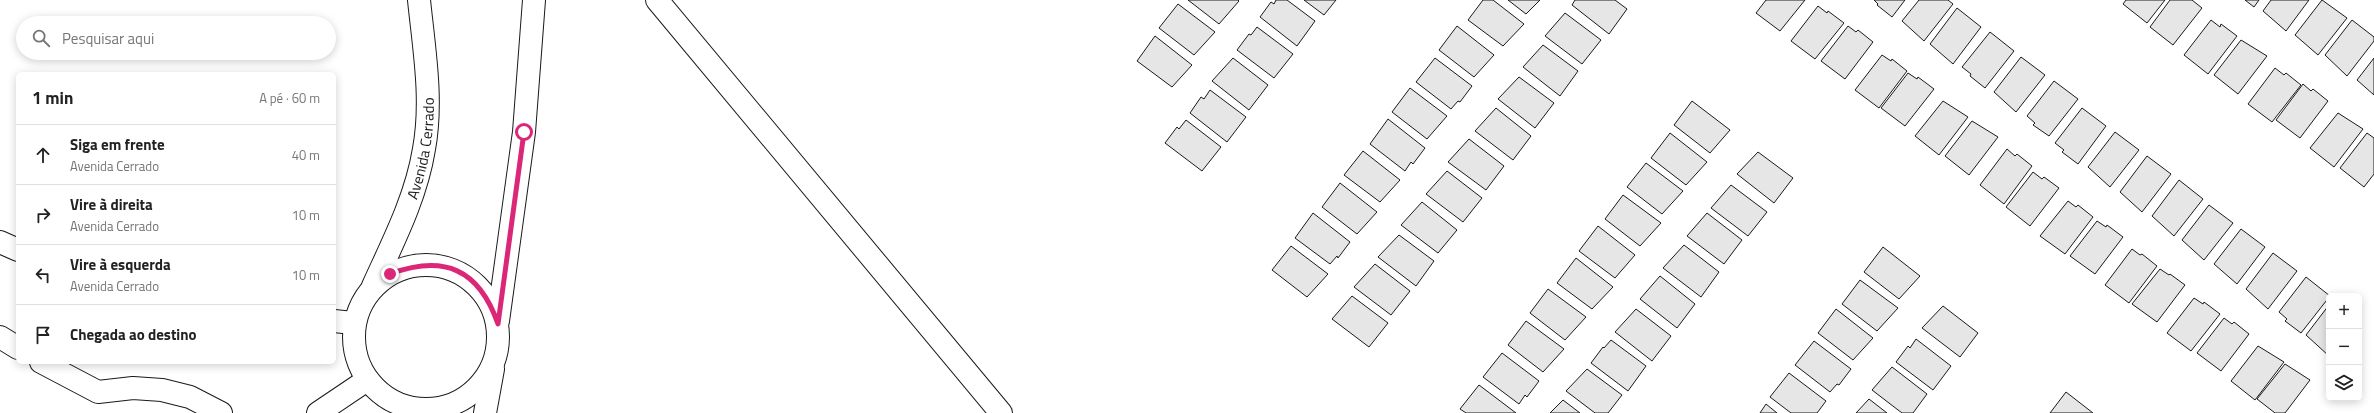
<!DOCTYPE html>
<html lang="pt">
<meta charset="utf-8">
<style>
body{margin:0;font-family:"Titillium Web",sans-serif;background:#f2f2f2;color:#222}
.controls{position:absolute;right:12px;bottom:12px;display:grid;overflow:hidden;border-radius:6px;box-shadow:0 2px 10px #0003}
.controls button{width:36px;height:36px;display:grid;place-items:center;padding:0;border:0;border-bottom:1px solid #e0e0e0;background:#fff;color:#222;font:20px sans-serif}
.stop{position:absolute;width:12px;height:12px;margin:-9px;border:3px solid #db2777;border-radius:50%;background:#fff}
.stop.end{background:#db2777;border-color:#fff;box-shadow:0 1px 4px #0008}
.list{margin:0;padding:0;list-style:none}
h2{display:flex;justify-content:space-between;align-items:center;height:52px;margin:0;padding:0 16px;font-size:17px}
h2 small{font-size:13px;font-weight:400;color:#767676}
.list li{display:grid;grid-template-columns:26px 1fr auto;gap:12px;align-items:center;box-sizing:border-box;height:60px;padding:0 16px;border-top:1px solid #e0e0e0}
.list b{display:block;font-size:15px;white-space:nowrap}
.list p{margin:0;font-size:13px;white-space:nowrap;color:#767676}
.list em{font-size:13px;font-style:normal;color:#767676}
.icon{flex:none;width:22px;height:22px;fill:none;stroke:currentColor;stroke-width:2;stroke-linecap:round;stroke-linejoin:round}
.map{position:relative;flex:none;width:2374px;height:413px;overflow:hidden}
.search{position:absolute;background:#fff;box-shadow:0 2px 10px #0003;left:16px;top:16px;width:320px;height:44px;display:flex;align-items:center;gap:10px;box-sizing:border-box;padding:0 14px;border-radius:22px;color:#767676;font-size:15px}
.panel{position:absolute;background:#fff;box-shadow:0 2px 10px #0003;left:16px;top:72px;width:320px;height:292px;border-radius:6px}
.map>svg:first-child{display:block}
.building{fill:#e6e6e6;stroke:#1a1a1a}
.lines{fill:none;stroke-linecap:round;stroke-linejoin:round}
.minor-casing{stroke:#1a1a1a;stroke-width:24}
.trunk-casing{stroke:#1a1a1a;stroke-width:24}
.minor{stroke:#fff;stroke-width:22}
.trunk{stroke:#fff;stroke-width:22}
.route{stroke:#db2777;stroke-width:5}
.labels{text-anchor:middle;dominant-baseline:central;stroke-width:3;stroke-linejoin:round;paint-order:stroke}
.street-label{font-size:15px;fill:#1a1a1a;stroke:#fff}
</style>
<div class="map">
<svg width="2374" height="413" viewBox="0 0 2374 413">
<rect width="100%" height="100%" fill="#fff"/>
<path class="building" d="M1188 0H1238L1239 1 1219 24Z
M1276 0H1287L1315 21 1297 46 1260 17 1271 2 1274 4Z
M1304 0H1336L1324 15Z
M1483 0H1493L1524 24 1503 46 1468 20Z
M1508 0H1540L1526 14Z
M1575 0H1615L1627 9 1609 34 1572 5Z
M1766 0H1805L1780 31 1756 13Z
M1874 0H1905L1892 17 1877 5 1878 4Z
M1919 0H1948L1953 4 1924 41 1902 21Z
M2126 0H2165L2147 23 2123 4Z
M2170 0H2192L2202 8 2173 45 2150 27Z
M2245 0H2259L2254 7Z
M2271 0H2309L2286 31 2263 11Z
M2322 0 2347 18 2318 55 2295 35Z
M1178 4 1215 32 1194 55 1159 28Z
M1818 6 1827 13 1828 11 1844 23 1815 59 1791 41Z
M1957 8 1981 27 1953 64 1930 44Z
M1565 13 1601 40 1582 64 1545 36Z
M2211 20 2220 27 2221 24 2237 36 2208 74 2184 55Z
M2352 20 2374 37V41L2347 76 2325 55Z
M1457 26 1494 55 1474 77 1439 50Z
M1848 26 1856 32 1858 30 1873 42 1845 79 1821 61Z
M1257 27 1293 54 1274 78 1237 50 1249 34 1251 35Z
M1990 32 2014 51 1985 88 1970 76 1971 74 1962 67Z
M1155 36 1192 65 1172 87 1137 61Z
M2241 40 2267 56 2238 94 2214 75Z
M1543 45 1578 71 1560 96 1523 67Z
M1882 55 1891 61 1892 59 1907 71 1879 108 1855 90Z
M2021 57 2045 75 2016 112 1994 92Z
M1233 58 1268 85 1249 110 1212 81Z
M1435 58 1472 86 1460 102 1458 101 1451 109 1416 82Z
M2374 58V95L2357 80Z
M2275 68 2284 75 2286 73 2301 85 2272 122 2248 104Z
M1908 73 1917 79 1918 77 1934 89 1905 126 1881 108Z
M1519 77 1554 103 1535 128 1498 99Z
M2054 81 2078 99 2049 136 2033 125 2035 123 2027 116Z
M2303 84 2311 91 2313 89 2328 101 2300 138 2276 120Z
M1410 88 1447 116 1427 139 1392 112Z
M1210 90 1246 117 1227 142 1190 113 1201 97 1204 99Z
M1692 101 1730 130 1710 153 1674 125Z
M1943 101 1968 117 1939 155 1915 136Z
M1496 108 1531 136 1513 160 1475 131Z
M2082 108 2106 126 2078 164 2062 152 2064 150 2055 143Z
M2338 113 2363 129 2334 167 2310 148Z
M1388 119 1425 148 1413 164 1411 162 1405 171 1370 144Z
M1186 120 1221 147 1202 171 1165 143 1177 127 1179 129Z
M1972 121 1998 137 1969 175 1945 156Z
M2115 132 2139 150 2110 187 2088 167Z
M1670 133 1707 162 1686 185 1651 158Z
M2367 133 2374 138V174L2364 187 2340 168Z
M1469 139 1504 166 1486 190 1448 162Z
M2007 149 2015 156 2017 154 2032 166 2004 204 1980 185Z
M1363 151 1400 180 1380 202 1344 175Z
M1758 152 1793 178 1774 203 1737 174Z
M2147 156 2171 174 2142 212 2120 192Z
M1646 163 1683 191 1662 214 1627 187Z
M1447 171 1482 198 1463 222 1426 194Z
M2033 172 2042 179 2044 177 2059 188 2030 226 2006 207Z
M2179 180 2203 199 2174 236 2152 216Z
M1340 183 1377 212 1357 234 1322 207Z
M1731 185 1767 212 1748 236 1711 208Z
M1623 195 1661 223 1640 246 1605 219Z
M2068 201 2076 207 2078 205 2093 217 2065 254 2040 236Z
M1422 202 1457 230 1438 253 1401 225Z
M2209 205 2233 223 2204 260 2182 240Z
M1313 213 1350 242 1338 258 1337 256 1330 264 1295 238Z
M1707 213 1742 240 1724 264 1687 236Z
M2097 221 2106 227 2107 225 2123 237 2095 274 2070 256Z
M1598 226 1635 255 1615 278 1579 251Z
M2241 229 2265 247 2237 284 2214 264Z
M1399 235 1434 261 1416 286 1378 257Z
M1684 245 1719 272 1701 297 1663 268Z
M1291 246 1328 274 1307 297 1272 270Z
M1883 247 1920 276 1899 299 1864 272Z
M2132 249 2140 255 2142 254 2157 266 2129 303 2105 285Z
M2273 253 2297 271 2268 309 2246 289Z
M1576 258 1613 287 1592 309 1557 283Z
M1375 264 1410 291 1391 315 1354 287Z
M2160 269 2169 275 2170 274 2185 285 2157 322 2132 304Z
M1660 276 1695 304 1677 328 1640 299Z
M2306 277 2330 296 2301 333 2285 321 2287 319 2279 312Z
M1860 280 1898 308 1877 331 1842 304Z
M1548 289 1586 317 1565 340 1530 313Z
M1352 296 1388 323 1369 347 1332 319Z
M2194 298 2203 304 2204 302 2220 314 2191 351 2167 333Z
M2329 305V356L2306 335Z
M1943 306 1978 333 1960 357 1922 328Z
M1636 309 1671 336 1652 361 1615 332Z
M1836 309 1873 338 1853 360 1818 333Z
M2224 318 2232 324 2234 322 2249 334 2221 371 2197 353Z
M1526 321 1564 349 1543 372 1508 345Z
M1916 339 1951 366 1933 390 1896 362 1908 346 1910 348Z
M1611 340 1646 366 1628 391 1591 363 1603 347 1604 348Z
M1814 341 1851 369 1839 385 1837 384 1830 392 1795 365Z
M2258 346 2284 362 2255 400 2231 381Z
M1502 353 1539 381 1527 397 1525 395 1519 404 1483 377Z
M2285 364 2310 380 2285 413H2275L2257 399Z
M1892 367 1927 394 1913 413H1902L1872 390Z
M1587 369 1622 395 1608 413H1595L1566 391Z
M1789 373 1826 401 1817 413H1791L1770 397Z
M1479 385 1516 413H1466L1460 409Z
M2066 392 2093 413H2050Z
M1869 399 1887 413H1856Z
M1563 400 1580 413H1550Z
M1766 404 1777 413H1760Z"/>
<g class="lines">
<defs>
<g id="minor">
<path d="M657 0 1001 413"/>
<path d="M0 242 18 250"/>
<circle cx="426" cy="337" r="72"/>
<path id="s1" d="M373 286C393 242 416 198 424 149 433 100 424 49 419 0"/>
<path d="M334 321 353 323"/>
<path d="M498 321 524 132 534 0"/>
<path d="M318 413 367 380"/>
<path d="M485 413 493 369"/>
</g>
<path id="trunk" d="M0 337 18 348
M41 362 98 392 133 388 162 390 190 397 221 413"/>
</defs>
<use href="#minor" class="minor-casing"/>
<use href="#trunk" class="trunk-casing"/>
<use href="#minor" class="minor"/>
<use href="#trunk" class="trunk"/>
</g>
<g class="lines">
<path class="route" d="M390 274C444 254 479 269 498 324L524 132"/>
</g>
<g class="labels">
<g class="street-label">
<text stroke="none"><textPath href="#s1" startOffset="147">Avenida Cerrado</textPath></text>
</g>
</g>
</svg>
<div class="controls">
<button>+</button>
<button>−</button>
<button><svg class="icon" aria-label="layers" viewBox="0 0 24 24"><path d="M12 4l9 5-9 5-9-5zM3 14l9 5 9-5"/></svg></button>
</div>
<div class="stop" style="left:524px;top:132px"></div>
<div class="stop end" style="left:390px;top:274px"></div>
<div class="search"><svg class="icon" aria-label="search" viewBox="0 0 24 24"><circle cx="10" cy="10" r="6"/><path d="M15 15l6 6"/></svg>Pesquisar aqui</div>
<section class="panel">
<h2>1 min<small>A pé · 60 m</small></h2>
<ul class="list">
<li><svg class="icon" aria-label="ahead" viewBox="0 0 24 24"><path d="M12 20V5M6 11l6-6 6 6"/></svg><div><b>Siga em frente</b><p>Avenida Cerrado</p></div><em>40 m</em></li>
<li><svg class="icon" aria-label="right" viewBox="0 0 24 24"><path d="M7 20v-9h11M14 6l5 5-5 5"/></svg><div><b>Vire à direita</b><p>Avenida Cerrado</p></div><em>10 m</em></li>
<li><svg class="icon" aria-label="left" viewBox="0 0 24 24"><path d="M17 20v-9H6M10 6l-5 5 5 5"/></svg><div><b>Vire à esquerda</b><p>Avenida Cerrado</p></div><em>10 m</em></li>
<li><svg class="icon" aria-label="arrive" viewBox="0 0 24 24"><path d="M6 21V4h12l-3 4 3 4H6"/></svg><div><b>Chegada ao destino</b></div></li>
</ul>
</section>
</div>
